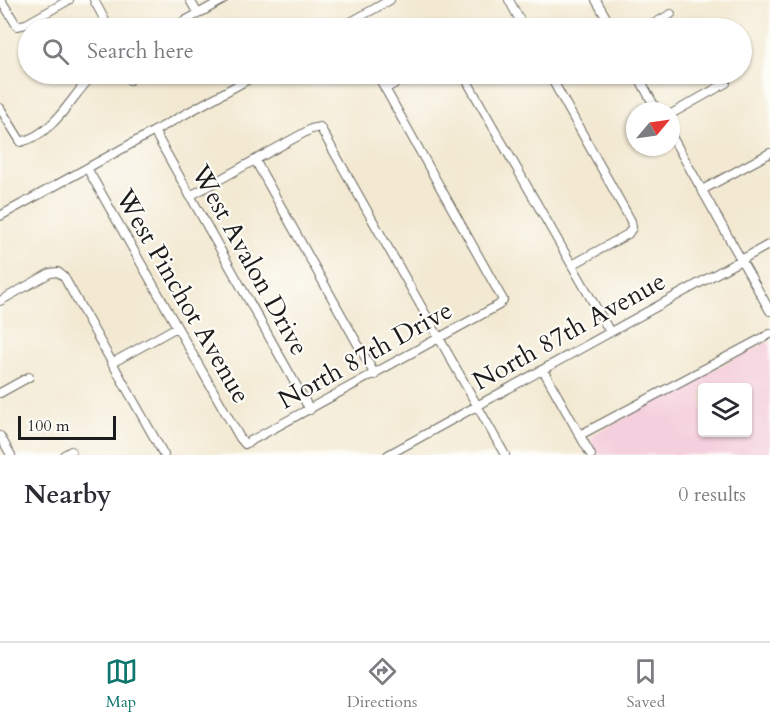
<!DOCTYPE html>
<style>
body{margin:0;font-family:Cardo,serif;background:#f7f7f7;color:#2b2b33}
.controls{position:absolute;right:18px;bottom:18px;display:grid;overflow:hidden;border-radius:6px;box-shadow:0 2px 4px #0004}
.controls button{width:54px;height:54px;display:grid;place-items:center;padding:0;border:0;border-bottom:2px solid #e1e1e2;background:#fff;color:#2b2b33;font:30px sans-serif}
.compass{position:absolute;left:626px;top:102px;width:54px;height:54px;border-radius:50%;background:#fff;box-shadow:0 2px 4px #0004;rotate:61deg}
.scale{position:absolute;left:18px;bottom:15px;width:98px;box-sizing:border-box;padding-left:6px;border:3px solid #1c1c1c;border-top:0;font-size:16px;line-height:21px;white-space:nowrap;color:#1c1c1c;-webkit-text-stroke:4px #fdfcf7;paint-order:stroke}
.list{margin:0;padding:0;list-style:none}
h2{display:flex;justify-content:space-between;align-items:center;height:78px;margin:0;padding:0 24px;font-size:26px}
h2 small{font-size:20px;font-weight:400;color:#7c7c81}
.icon{flex:none;width:33px;height:33px;fill:none;stroke:currentColor;stroke-width:2;stroke-linecap:round;stroke-linejoin:round}
.map{position:relative;flex:none;width:770px;height:455px;overflow:hidden}
.search{position:absolute;background:#fff;box-shadow:0 2px 4px #0004;left:18px;right:18px;top:18px;height:66px;display:flex;align-items:center;gap:15px;box-sizing:border-box;padding:0 21px;border-radius:33px;color:#7c7c81;font-size:22px}
.sheet{height:186px;background:#fff}
nav{display:flex;justify-content:space-around;align-items:center;box-sizing:border-box;height:84px;border-top:2px solid #e1e1e2;background:#fff;font-size:16px;color:#7c7c81}
nav a{display:grid;justify-items:center;gap:3px}
nav .on{color:#0f766e}
.map>svg:first-child{display:block}
.built{fill:#f4cfdd;fill-rule:evenodd}
.lines{fill:none;stroke-linecap:round;stroke-linejoin:round}
.minor-casing{stroke:#67645c;stroke-width:10}
.minor{stroke:#fff;stroke-width:8}
.labels{text-anchor:middle;dominant-baseline:central;stroke-width:4.5;stroke-linejoin:round;paint-order:stroke}
.street-label{font-size:26px;fill:#1c1c1c;stroke:#fdfcf7}
</style>
<div class="map">
<svg width="770" height="455" viewBox="0 0 770 455">
<rect width="100%" height="100%" fill="#fdfcf7"/>
<filter id="ink" filterUnits="userSpaceOnUse"><feTurbulence type="fractalNoise" baseFrequency=".0167" numOctaves="2"/><feDisplacementMap in="SourceGraphic" scale="12" xChannelSelector="R" yChannelSelector="G"/><feConvolveMatrix kernelMatrix="1 2 1 2 8 2 1 2 1" color-interpolation-filters="sRGB"/></filter>
<filter id="wash" filterUnits="userSpaceOnUse"><feTurbulence type="fractalNoise" baseFrequency=".008" numOctaves="4" result="noise"/><feDisplacementMap in="SourceGraphic" scale="24" xChannelSelector="R" yChannelSelector="G"/><feGaussianBlur stdDeviation="1.35" result="paint"/><feColorMatrix in="noise" values="0 0 0 0 0 0 0 0 0 0 0 0 0 0 0 0 0 1.4 0 .05"/><feComposite in="paint" operator="in"/></filter>
<g filter="url(#wash)">
<rect width="100%" height="100%" fill="#f3e9d2"/>
<path class="built" d="M770 341V455H598L591 443 593 435 704 374ZM702 388H748V432H702Z"/>
</g>
<g filter="url(#ink)">
<g class="lines">
<defs>
<path id="minor" d="M1 0 17 26 26 24 69 0
M94 0 109 28
M190 0 198 14
M509 0 524 28
M596 0 612 28
M172 28 223 0
M340 28 390 0
M646 28 671 14
M126 74 130 80
M463 74 610 332
M549 74 631 221 632 228 628 234 572 265
M637 74 657 111
M385 89 412 74
M0 108 21 142C57 132 70 97 94 74
M671 114 726 83
M154 131 310 410
M671 135 770 311
M255 160 375 375
M87 168 240 438 245 444 499 305 503 300 377 74
M702 190 770 153
M190 196 311 129 320 127 505 455
M0 216 258 74
M0 301 50 273 58 272 64 277 164 455
M112 363 177 327
M543 370 591 455
M0 393 29 377
M580 435 770 334
M0 436 11 455
M64 455 71 451
M388 455 770 244"/>
</defs>
<use href="#minor" class="minor-casing"/>
<use href="#minor" class="minor"/>
</g>
</g>
<g class="labels">
<g class="street-label">
<text transform="translate(250 260) rotate(61)">West Avalon Drive</text>
<text transform="translate(183 296) rotate(60)">West Pinchot Avenue</text>
<text transform="translate(569 331) rotate(-29)">North 87th Avenue</text>
<text transform="translate(365 355) rotate(-29)">North 87th Drive</text>
</g>
</g>
</svg>
<div class="controls">
<button><svg class="icon" aria-label="layers" viewBox="0 0 24 24"><path d="M12 4l9 5-9 5-9-5zM3 14l9 5 9-5"/></svg></button>
</div>
<svg class="compass" viewBox="-18 -18 36 36"><path d="M0-13l5 13h-10z" fill="#e53935"/><path d="M0 13l5-13h-10z" fill="#7c7c81"/></svg>
<div class="scale">100 m</div>
<div class="search"><svg class="icon" aria-label="search" viewBox="0 0 24 24"><circle cx="10" cy="10" r="6"/><path d="M15 15l6 6"/></svg>Search here</div>
</div>
<section class="sheet">
<h2>Nearby<small>0 results</small></h2>
<ul class="list">
</ul>
</section>
<nav>
<a class="on"><svg class="icon" aria-label="map" viewBox="0 0 24 24"><path d="M3 6l6-2 6 2 6-2v14l-6 2-6-2-6 2zM9 4v14M15 6v14"/></svg>Map</a>
<a><svg class="icon" aria-label="directions" viewBox="0 0 24 24"><path d="M12 3l9 9-9 9-9-9zM9 14v-3h6M13 9l2 2-2 2"/></svg>Directions</a>
<a><svg class="icon" aria-label="saved" viewBox="0 0 24 24"><path d="M7 4h10v16l-5-4-5 4z"/></svg>Saved</a>
</nav>
